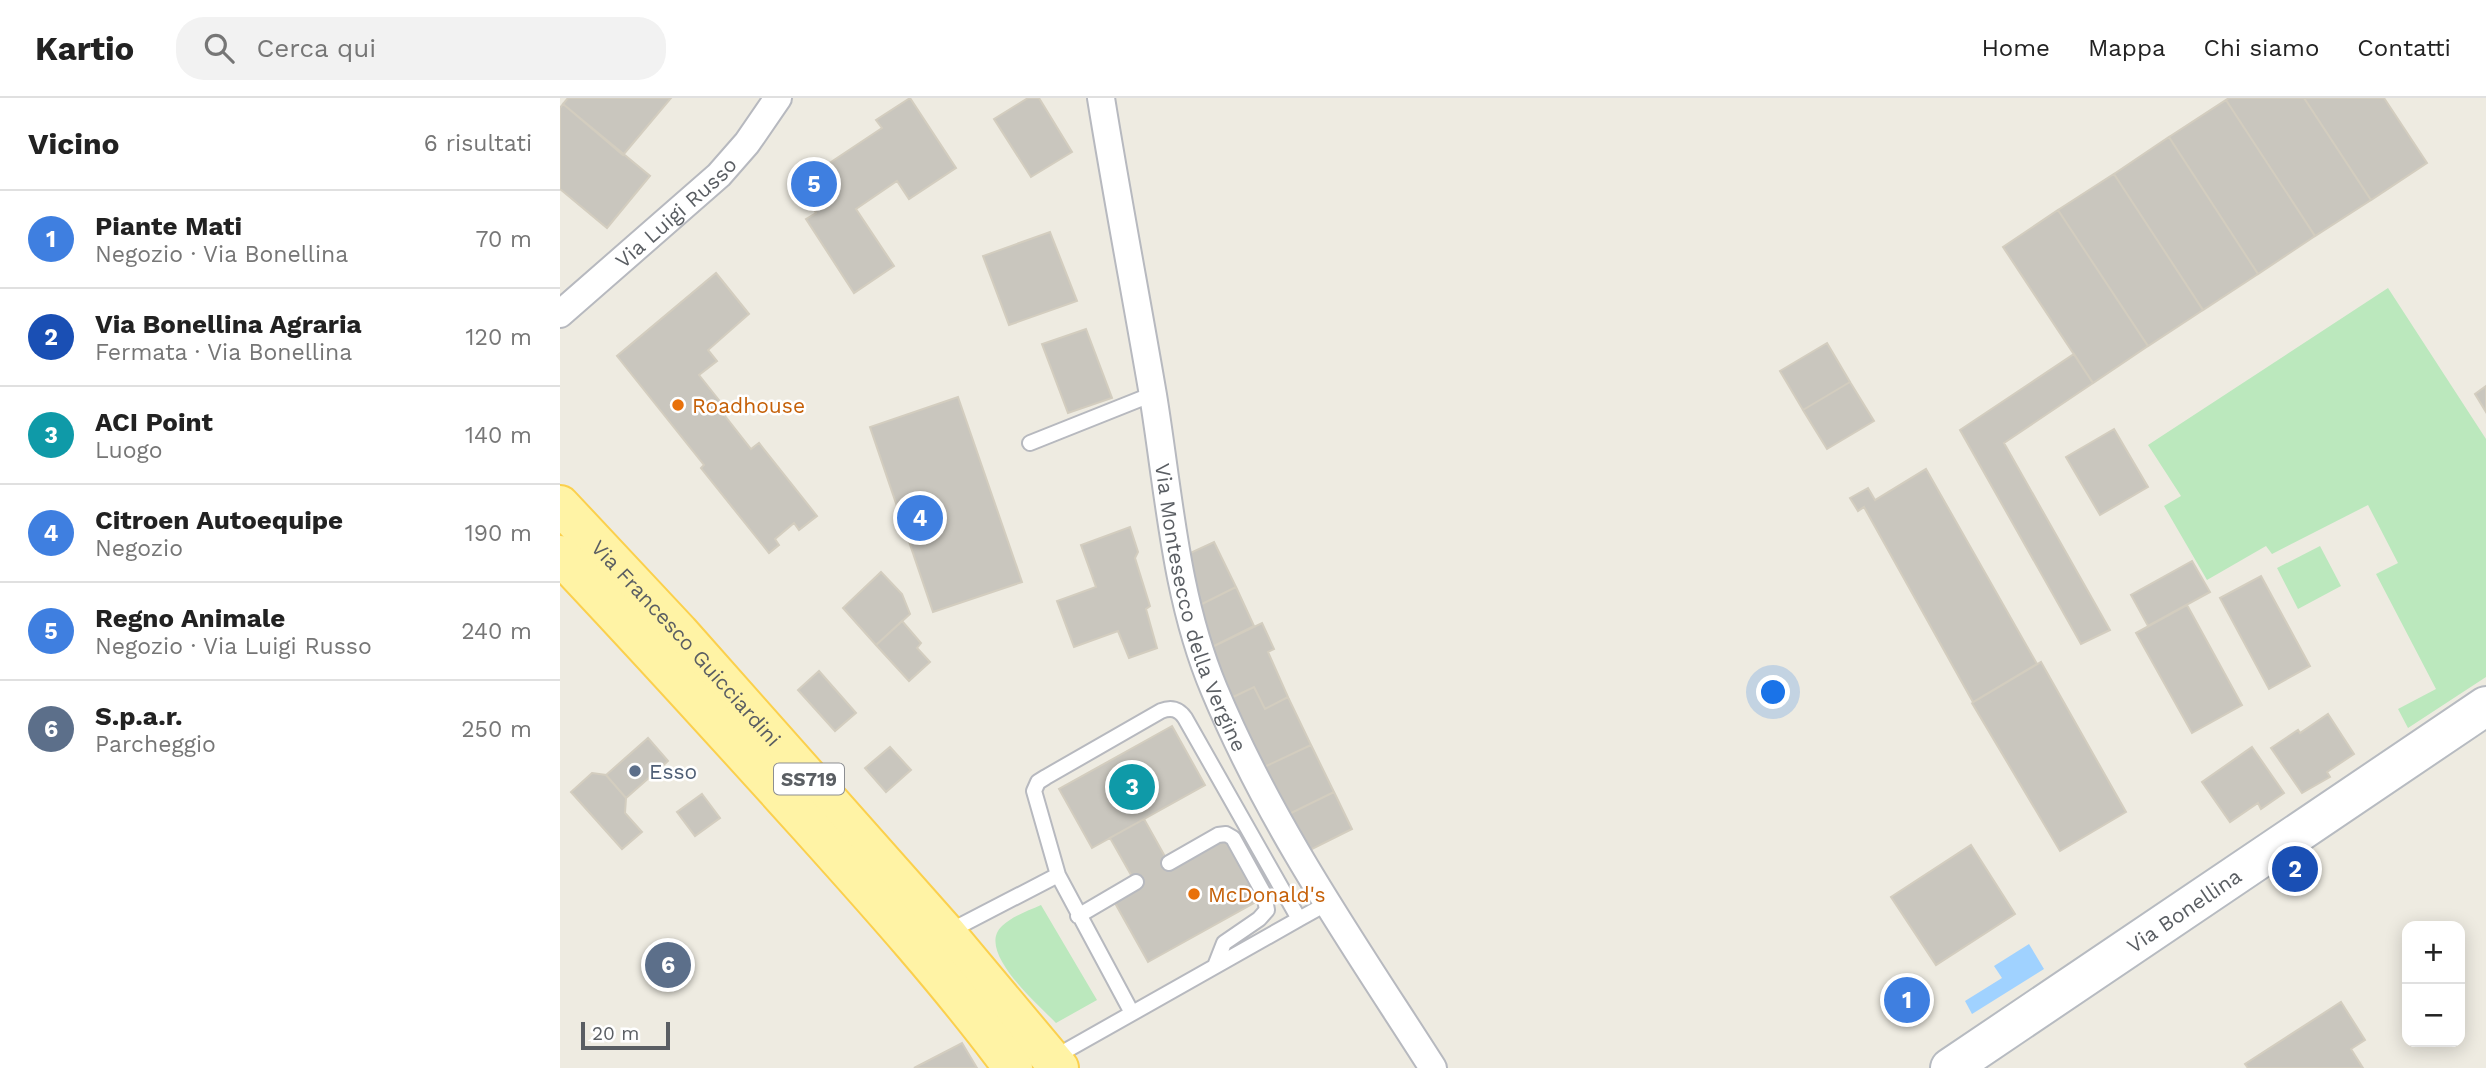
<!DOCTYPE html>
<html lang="it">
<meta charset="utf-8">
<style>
body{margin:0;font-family:"Work Sans",sans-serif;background:#f2f2f2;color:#222}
.controls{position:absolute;right:21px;bottom:21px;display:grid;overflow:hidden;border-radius:14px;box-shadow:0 4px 18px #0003}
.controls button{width:63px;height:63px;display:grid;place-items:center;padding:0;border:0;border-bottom:2px solid #e0e0e0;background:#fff;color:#222;font:35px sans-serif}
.scale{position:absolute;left:21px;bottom:18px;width:89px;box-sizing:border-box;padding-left:7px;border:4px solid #5a5e63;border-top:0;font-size:19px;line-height:24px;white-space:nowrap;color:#5a5e63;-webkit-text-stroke:5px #fff;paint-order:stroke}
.you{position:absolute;left:1214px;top:595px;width:24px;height:24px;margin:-18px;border:5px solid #fff;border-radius:50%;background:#1a73e8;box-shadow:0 0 0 10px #1a73e833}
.badge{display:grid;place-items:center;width:46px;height:46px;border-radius:50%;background:#d93025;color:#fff;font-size:23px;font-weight:700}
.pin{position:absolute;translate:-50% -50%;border:4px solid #fff;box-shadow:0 2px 7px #0006}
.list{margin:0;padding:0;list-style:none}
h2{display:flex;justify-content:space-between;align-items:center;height:91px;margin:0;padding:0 28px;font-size:30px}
h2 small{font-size:23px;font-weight:400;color:#767676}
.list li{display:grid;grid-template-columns:46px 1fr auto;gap:21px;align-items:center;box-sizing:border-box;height:98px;padding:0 28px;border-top:2px solid #e0e0e0}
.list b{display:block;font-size:26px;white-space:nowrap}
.list p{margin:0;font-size:23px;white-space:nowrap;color:#767676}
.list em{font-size:23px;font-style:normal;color:#767676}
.icon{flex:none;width:38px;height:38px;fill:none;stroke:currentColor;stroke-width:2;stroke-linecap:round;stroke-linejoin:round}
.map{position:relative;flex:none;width:1926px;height:970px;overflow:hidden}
header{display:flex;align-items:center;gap:42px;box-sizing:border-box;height:98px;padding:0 35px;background:#fff;border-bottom:2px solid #e0e0e0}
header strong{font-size:33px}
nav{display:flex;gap:38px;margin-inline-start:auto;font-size:24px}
.search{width:490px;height:63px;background:#f2f2f2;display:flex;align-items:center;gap:18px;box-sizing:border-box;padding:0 24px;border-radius:28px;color:#767676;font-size:26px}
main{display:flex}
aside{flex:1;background:#fff}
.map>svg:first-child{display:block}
.green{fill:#bbe8bd}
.water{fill:#a0d2ff}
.building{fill:#c9c6be;stroke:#d3cdbf;stroke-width:2}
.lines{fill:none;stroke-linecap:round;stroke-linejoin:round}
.lane-casing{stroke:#b7b9bf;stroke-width:18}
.street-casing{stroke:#b7b9bf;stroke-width:30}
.secondary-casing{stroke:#b7bbc1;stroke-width:42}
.primary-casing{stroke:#fbd04d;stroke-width:42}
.lane{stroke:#fff;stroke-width:14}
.street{stroke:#fff;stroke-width:26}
.secondary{stroke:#fff;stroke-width:38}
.primary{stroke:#fff3a5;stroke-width:38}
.food-dot{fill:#e8710a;stroke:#fff;stroke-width:2.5}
.service-dot{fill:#5c6f8a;stroke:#fff;stroke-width:2.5}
.labels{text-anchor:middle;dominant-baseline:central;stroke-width:5;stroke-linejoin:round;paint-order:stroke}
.shield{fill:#fff;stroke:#8c8e92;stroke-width:2}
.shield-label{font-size:19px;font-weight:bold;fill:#5a5e63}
.street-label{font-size:21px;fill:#5a5e63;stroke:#fff}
.food-label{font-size:21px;fill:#c56008;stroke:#fff;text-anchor:start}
.service-label{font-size:21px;fill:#4e5e75;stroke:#fff;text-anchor:start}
</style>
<header>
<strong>Kartio</strong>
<div class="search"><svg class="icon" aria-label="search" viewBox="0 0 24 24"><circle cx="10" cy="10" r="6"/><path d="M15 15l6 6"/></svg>Cerca qui</div>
<nav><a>Home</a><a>Mappa</a><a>Chi siamo</a><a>Contatti</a></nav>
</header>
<main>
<aside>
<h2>Vicino<small>6 risultati</small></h2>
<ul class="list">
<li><span class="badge" style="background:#3f7fe0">1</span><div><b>Piante Mati</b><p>Negozio · Via Bonellina</p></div><em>70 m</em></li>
<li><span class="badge" style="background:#1a4fb4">2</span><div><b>Via Bonellina Agraria</b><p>Fermata · Via Bonellina</p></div><em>120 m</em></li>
<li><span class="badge" style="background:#0f9aa8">3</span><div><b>ACI Point</b><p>Luogo</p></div><em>140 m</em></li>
<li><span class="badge" style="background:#3f7fe0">4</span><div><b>Citroen Autoequipe</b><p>Negozio</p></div><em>190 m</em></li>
<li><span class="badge" style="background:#3f7fe0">5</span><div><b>Regno Animale</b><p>Negozio · Via Luigi Russo</p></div><em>240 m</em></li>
<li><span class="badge" style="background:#5c6f8a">6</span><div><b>S.p.a.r.</b><p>Parcheggio</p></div><em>250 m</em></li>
</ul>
</aside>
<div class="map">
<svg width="1926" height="970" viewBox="0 0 1926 970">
<rect width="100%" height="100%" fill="#eeebe1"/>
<path class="green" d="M1828 190 1926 341V579L1848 630 1838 611 1876 591 1816 476 1838 465 1808 407 1712 456 1706 448 1647 482 1604 408 1621 398 1588 347Z
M1760 448 1781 488 1738 511 1717 470Z
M481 807 537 902 496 925C479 907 415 853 442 828 452 818 468 813 481 807Z"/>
<path class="water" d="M1469 846 1484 871 1412 916 1405 903 1442 880 1434 868Z"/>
<path class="building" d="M8 0H111L63 57 3 6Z
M350 0 396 70 349 101 337 83 296 111 334 168 294 195 246 121 256 115 238 86 322 30 316 22Z
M468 0H479L512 54 471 79 434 21Z
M1669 0H1744L1811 102 1755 138 1666 2Z
M1744 0H1824L1867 65 1811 102Z
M1666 2 1755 138 1698 176 1609 39Z
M3 6 90 78 47 130 0 91V10Z
M1609 39 1698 176 1643 212 1554 76Z
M1554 76 1643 212 1588 248 1498 112Z
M1498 112 1588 248 1533 285 1443 149Z
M490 134 517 203 449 227 423 158Z
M156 175 189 216 148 252 157 263 139 277 162 306 158 309 191 351 199 345 257 418 239 432 234 425 215 441 219 447 209 455 141 370 144 367 57 258Z
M526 231 552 300 508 315 482 246Z
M1267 245 1290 284 1243 312 1220 273Z
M1514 256 1533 285 1444 345 1550 532 1521 546 1400 332Z
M1290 284 1314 323 1267 351 1243 312Z
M1926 288V314L1915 296Z
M398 299 462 484 373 514 310 329Z
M1554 331 1588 389 1540 417 1506 359Z
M1366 371 1477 566 1413 604 1304 409 1298 413 1290 400 1308 390 1315 402Z
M570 429 578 454 575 460 590 508 586 511 597 550 569 560 558 533 514 549 497 503 536 489 521 447Z
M654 444 676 489 638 508 628 456Z
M1632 463 1650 494 1588 528 1571 497Z
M321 474 342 496 350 516 316 547 283 510Z
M1701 478 1750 568 1709 591 1660 500Z
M676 489 694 528 650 550 638 508Z
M1627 507 1682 607 1632 635 1576 535Z
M342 523 361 545 357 550 370 564 349 583 316 547Z
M702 525 714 551 708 554 728 599 705 611 694 589 669 601 650 550Z
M1481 564 1566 714 1500 753 1412 605Z
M259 573 296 615 275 633 238 592Z
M694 589 705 611 728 599 751 647 702 670 669 601Z
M1768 616 1794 656 1767 674 1770 679 1742 695 1711 650 1738 632 1740 635Z
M612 628 645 687 532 750 499 691Z
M88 640 108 663 66 700 46 677Z
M751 647 774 694 725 718 702 670Z
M330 649 351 672 326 694 305 670Z
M1692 649 1724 695 1701 711 1698 705 1670 724 1642 684Z
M32 675 46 677 66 700 65 715 82 734 62 751 11 694Z
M774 694 792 731 748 753 725 718Z
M142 696 160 720 135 738 117 714Z
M584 721 612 771 667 740 701 801 588 864 555 805 579 791 550 740Z
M1411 747 1455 816 1376 867 1331 799Z
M1781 904 1805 942 1791 951 1803 970H1688L1685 966Z
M402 945 417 970H354Z"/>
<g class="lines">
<defs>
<path id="lane" d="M470 345 593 296
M609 765 658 737 666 736 673 740 704 796 707 812 699 821 664 845 655 868
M518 818 576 784
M739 821 766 806
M388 834 498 777
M493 960C575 914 657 868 739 821L625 620C619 611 611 609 601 613L486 679 478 684 474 693 498 777 572 915"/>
<g id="street">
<path id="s1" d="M541 0C557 99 576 198 593 297 609 395 615 498 654 591 711 728 793 845 873 970"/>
<path id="s2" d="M0 216 159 77 187 45 218 0"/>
</g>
<g id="secondary">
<path id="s3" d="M1390 970 1926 608"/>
</g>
<g id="primary">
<path id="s4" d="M0 407 119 534 386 835 499 970"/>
<path d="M0 457C84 546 166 636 248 727 319 806 390 885 453 970"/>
</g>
</defs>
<use href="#lane" class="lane-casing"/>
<use href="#street" class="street-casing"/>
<use href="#secondary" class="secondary-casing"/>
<use href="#primary" class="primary-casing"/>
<use href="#lane" class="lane"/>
<use href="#street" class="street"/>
<use href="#secondary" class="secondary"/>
<use href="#primary" class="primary"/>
</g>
<g class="food-dot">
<circle cx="118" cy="307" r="7"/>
<circle cx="634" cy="796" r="7"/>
</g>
<circle class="service-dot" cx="75" cy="673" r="7"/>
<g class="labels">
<rect class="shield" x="214" y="665.5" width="70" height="31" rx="5"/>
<g class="shield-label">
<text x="249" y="681">SS719</text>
</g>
<g class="street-label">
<text stroke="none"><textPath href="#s2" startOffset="154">Via Luigi Russo</textPath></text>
<text stroke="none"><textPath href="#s1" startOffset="520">Via Montesecco della Vergine</textPath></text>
<text stroke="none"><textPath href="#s4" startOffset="187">Via Francesco Guicciardini</textPath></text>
<text stroke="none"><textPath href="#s3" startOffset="282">Via Bonellina</textPath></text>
</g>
<g class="food-label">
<text x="132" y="307">Roadhouse</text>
<text x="648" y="796">McDonald's</text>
</g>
<g class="service-label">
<text x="89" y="673">Esso</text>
</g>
</g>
</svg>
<div class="controls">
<button>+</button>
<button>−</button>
</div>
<div class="scale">20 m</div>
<div class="you"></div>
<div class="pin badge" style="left:1347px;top:902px;background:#3f7fe0">1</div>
<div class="pin badge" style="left:1735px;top:771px;background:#1a4fb4">2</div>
<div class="pin badge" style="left:572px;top:689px;background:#0f9aa8">3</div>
<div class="pin badge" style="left:360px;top:420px;background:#3f7fe0">4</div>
<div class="pin badge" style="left:254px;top:86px;background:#3f7fe0">5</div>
<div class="pin badge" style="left:108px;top:867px;background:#5c6f8a">6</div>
</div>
</main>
